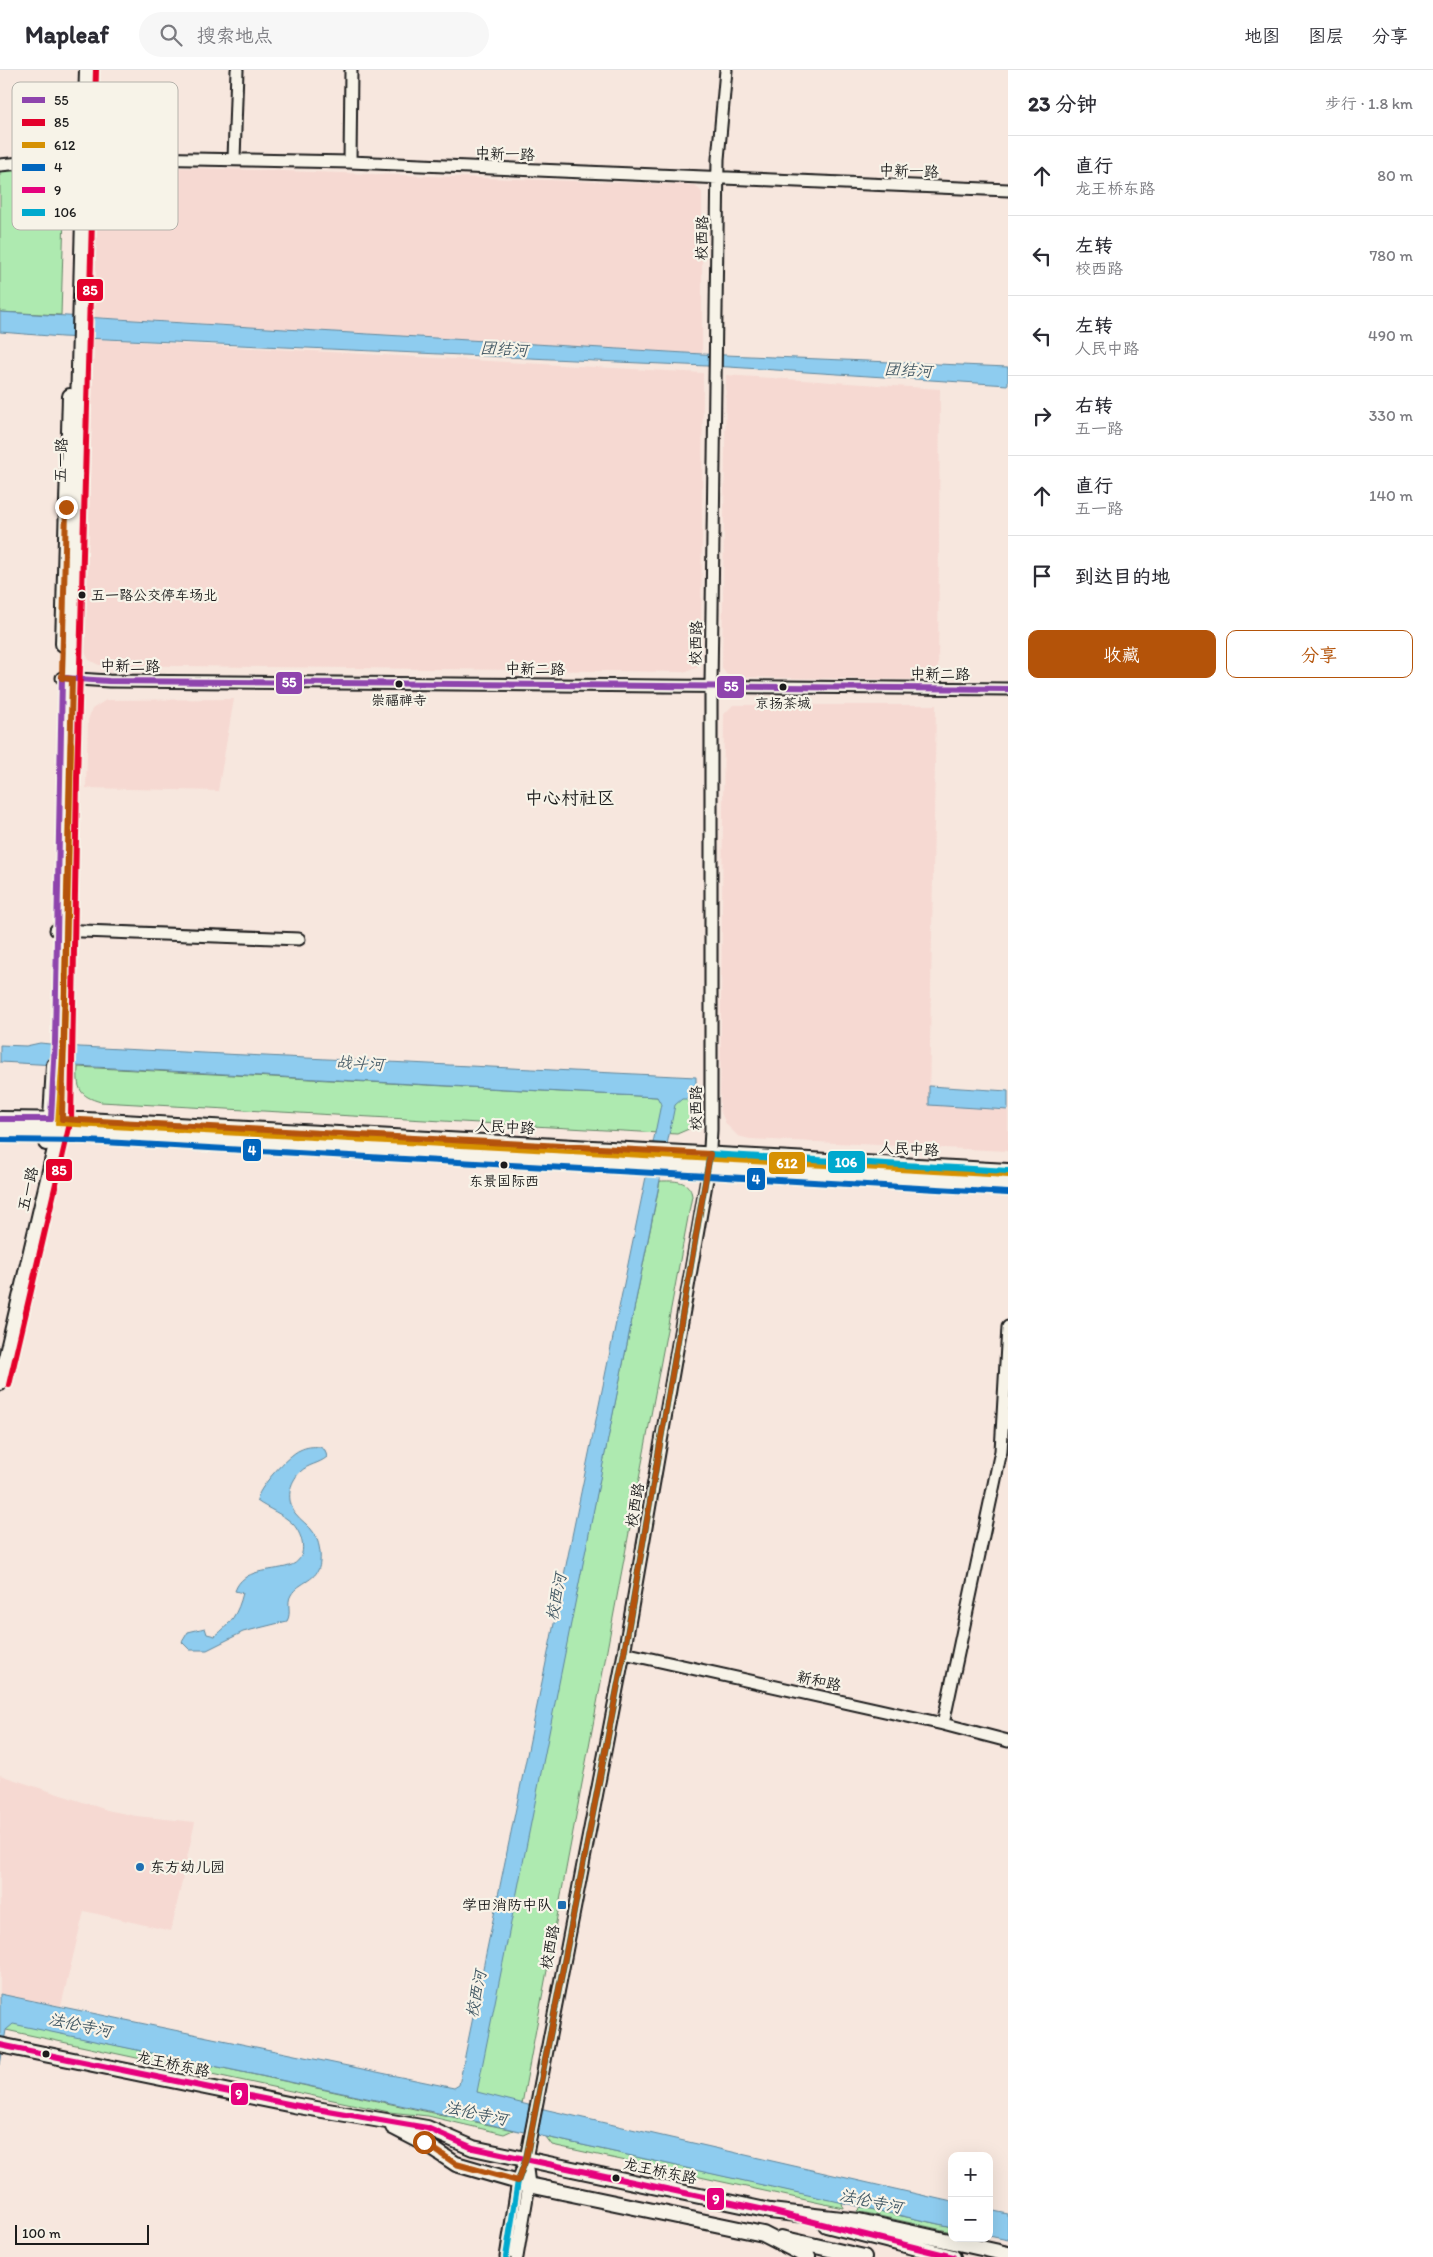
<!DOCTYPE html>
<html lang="zh">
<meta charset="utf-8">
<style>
body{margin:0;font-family:Itim,"LXGW WenKai TC",sans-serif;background:#f7f7f7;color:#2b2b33}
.controls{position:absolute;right:15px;bottom:15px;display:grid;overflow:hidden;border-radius:10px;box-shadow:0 5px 20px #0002}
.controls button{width:45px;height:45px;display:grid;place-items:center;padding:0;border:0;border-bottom:1px solid #e1e1e2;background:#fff;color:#2b2b33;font:25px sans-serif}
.scale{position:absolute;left:15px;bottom:12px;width:134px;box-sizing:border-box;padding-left:5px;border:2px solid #1c1c1c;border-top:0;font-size:14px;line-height:18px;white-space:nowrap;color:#1c1c1c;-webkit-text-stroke:4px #f7f3e8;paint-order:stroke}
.stop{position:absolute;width:15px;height:15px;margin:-11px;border:4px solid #b45309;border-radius:50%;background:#fff}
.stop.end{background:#b45309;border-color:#fff;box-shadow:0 1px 5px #0008}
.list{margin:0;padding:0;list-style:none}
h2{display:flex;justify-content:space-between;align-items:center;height:65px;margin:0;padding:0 20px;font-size:21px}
h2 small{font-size:16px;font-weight:400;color:#7c7c81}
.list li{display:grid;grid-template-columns:32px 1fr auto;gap:15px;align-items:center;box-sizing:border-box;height:80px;padding:0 20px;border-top:1px solid #e1e1e2}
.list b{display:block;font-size:19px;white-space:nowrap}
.list p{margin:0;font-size:16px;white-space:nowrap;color:#7c7c81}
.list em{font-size:16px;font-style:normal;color:#7c7c81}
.actions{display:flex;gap:10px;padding:15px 20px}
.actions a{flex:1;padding:11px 0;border:1px solid #b45309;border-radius:10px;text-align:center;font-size:18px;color:#b45309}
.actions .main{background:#b45309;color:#fff}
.icon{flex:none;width:28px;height:28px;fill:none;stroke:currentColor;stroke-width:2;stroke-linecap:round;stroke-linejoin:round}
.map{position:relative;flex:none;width:1008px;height:2187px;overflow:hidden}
header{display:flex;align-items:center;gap:30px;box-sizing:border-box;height:70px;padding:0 25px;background:#fff;border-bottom:1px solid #e1e1e2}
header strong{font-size:24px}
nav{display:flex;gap:28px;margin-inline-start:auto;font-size:18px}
.search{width:350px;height:45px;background:#f7f7f7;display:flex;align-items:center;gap:12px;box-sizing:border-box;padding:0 18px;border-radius:28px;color:#7c7c81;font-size:19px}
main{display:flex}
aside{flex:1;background:#fff}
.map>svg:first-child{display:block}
.built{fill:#f6d9d2}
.green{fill:#aeeab0;stroke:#658366}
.water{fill:#8eccef;stroke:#60869b}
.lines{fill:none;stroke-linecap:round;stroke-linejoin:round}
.stream{stroke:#60869b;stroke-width:2.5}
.minor-casing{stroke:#1c1c1c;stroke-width:15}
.major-casing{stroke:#1c1c1c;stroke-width:18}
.minor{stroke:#f7f3e8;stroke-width:11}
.major{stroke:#f7f3e8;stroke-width:14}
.bus-1-casing{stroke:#f7f3e8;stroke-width:10}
.bus-2-casing{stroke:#f7f3e8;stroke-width:10}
.bus-3-casing{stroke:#f7f3e8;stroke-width:10}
.bus-4-casing{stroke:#f7f3e8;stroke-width:10}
.bus-5-casing{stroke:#f7f3e8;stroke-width:10}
.bus-6-casing{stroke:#f7f3e8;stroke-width:10}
.bus-1{stroke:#8e44ad;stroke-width:6}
.bus-2{stroke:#e4002b;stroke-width:6}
.bus-3{stroke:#d69104;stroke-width:6}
.bus-4{stroke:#0065bd;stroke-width:6}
.bus-5{stroke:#e5007d;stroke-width:6}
.bus-6{stroke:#00a9ce;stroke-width:6}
.route{stroke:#b45309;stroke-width:6}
.bus-dot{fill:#1c1c1c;stroke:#f7f3e8;stroke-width:2}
.poi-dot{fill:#1f6fb2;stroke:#f7f3e8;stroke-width:2}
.labels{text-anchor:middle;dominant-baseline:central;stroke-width:4.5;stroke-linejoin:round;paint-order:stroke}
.bus-label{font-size:14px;fill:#1c1c1c;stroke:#f7f3e8}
.street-label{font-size:15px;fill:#1c1c1c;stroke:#f7f3e8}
.poi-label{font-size:15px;fill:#1c1c1c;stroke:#f7f3e8;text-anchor:start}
.water-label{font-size:16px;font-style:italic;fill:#445a66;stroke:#f7f3e8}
.quarter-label{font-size:18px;fill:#1c1c1c;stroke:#f7f3e8}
.key{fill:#f7f3e8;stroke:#b5b2ab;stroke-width:1}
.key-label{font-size:14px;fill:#1c1c1c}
.line-badge{stroke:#f7f3e8;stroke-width:2}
.badge-label{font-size:14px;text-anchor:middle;font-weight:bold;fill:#fff}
</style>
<header>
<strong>Mapleaf</strong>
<div class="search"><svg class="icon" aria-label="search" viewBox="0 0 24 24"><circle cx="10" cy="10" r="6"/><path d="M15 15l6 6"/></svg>搜索地点</div>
<nav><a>地图</a><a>图层</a><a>分享</a></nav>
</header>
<main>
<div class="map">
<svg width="1008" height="2187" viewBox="0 0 1008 2187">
<rect width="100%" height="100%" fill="#f7e7de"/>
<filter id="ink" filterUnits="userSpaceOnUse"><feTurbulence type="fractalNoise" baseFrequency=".02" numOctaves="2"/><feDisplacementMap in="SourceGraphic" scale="10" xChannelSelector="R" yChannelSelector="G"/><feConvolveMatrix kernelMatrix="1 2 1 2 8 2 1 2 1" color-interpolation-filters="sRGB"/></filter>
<g filter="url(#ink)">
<path class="built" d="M110 95 695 115 702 122V284L94 247 98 104 102 98Z
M94 269 703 303 701 589 698 597 686 602 99 595 89 590 85 582Z
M726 305 940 319 938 610 730 607 726 604 722 598Z
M234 629 218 721 86 718 88 650 92 639 106 630Z
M733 635H936L929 1034 1008 1040V1081L750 1069 738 1066 726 1054 720 1040 724 644Z
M0 1705 107 1740 136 1746 195 1752 171 1861 84 1841 61 1936 0 1924Z"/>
<path class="green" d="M46 97 62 106 65 111 61 245 0 242V101Z
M78 997 696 1029 697 1046 691 1058 677 1064 101 1032C79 1026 77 1019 78 997Z
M660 1111C673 1111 690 1109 692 1126L522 2034 478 2024 476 2020Z
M12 1953 513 2060 504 2064 428 2046 389 2042 6 1960Z
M546 2067 842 2132 843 2138 552 2075Z
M861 2137 952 2157V2162L857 2141Z"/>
<path class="water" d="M0 242 702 284 1008 297V315L729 297 62 267 0 262Z
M40 973 80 977 696 1007V1029H682L675 1035 477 2022 548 2040 952 2132V2157L438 2043 13 1954 6 1960 0 1995V1924L454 2018 459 2015 661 1034 657 1027 0 992V975L26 976Z
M929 1016 1008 1021V1040L929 1035Z
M320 1377 325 1380 327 1387C319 1394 308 1394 300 1402 289 1413 286 1430 295 1443 301 1451 309 1455 314 1463 319 1471 321 1483 320 1492 319 1511 299 1511 291 1525 286 1533 292 1543 287 1551L243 1562 207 1580H190L182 1572 188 1562 205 1558 207 1564 215 1566C231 1554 238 1543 243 1523L235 1521C243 1498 270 1502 289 1496 309 1490 304 1466 293 1454 283 1444 268 1439 257 1431 256 1420 289 1384 300 1380 306 1377 313 1376 320 1377Z
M989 2140 1008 2144V2170L989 2166Z"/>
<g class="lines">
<path class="stream" d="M693 1018 708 1019"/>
<defs>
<path id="minor" d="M234 89 237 0
M350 92 351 0
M0 95 85 87 350 92 1008 120
M62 608 109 611 1008 619
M56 860 299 869
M624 1583 943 1654 1008 1671
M943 1654 1001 1381 1008 1257
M506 2187 518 2111 526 2089 624 1583 709 1097 711 1060V616L718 89 726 0
M517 2187 529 2115 526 2091"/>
<path id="major" d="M63 574 70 326
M0 1049 86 1050 1008 1101
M0 1061 86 1062 1008 1114
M46 1073 51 1049 54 995
M0 1313 62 1049 68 708 87 0
M0 1975 293 2035 427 2058 473 2078 770 2141 859 2151 1008 2184
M393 2057 424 2073 456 2094 529 2115 763 2164 808 2187
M826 2155 953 2187
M781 2168 864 2187"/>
</defs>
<use href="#minor" class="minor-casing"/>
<use href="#major" class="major-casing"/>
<use href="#minor" class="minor"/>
<use href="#major" class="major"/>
<defs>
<path id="bus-1" d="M0 1049H51L55 972 62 608 109 611 1008 619"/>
<path id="bus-2" d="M9 1315 71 1049 77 708 96 0"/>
<path id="bus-3" d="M71 674 64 972 58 1053 1008 1105"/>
<path id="bus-4" d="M0 1070 86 1071 1008 1123"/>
<path id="bus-5" d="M0 1975 293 2035 427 2058 473 2078 770 2141 953 2187"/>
<path id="bus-6" d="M506 2187 518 2111 526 2089 624 1583 710 1084 1008 1101"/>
</defs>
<use href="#bus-1" class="bus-1-casing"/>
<use href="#bus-2" class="bus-2-casing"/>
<use href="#bus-3" class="bus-3-casing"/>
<use href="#bus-4" class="bus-4-casing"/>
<use href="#bus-5" class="bus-5-casing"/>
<use href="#bus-6" class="bus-6-casing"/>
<use href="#bus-1" class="bus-1"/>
<use href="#bus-2" class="bus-2"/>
<use href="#bus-3" class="bus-3"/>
<use href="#bus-4" class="bus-4"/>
<use href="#bus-5" class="bus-5"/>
<use href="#bus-6" class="bus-6"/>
</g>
</g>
<g class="lines" filter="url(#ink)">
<path class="route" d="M66 437 62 608 72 609 62 1049 710 1084 624 1583 526 2089 518 2111 456 2094 424 2072"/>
</g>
<g class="bus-dot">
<circle cx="82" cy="525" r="4.5"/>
<circle cx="399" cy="614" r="4.5"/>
<circle cx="783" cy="617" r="4.5"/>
<circle cx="504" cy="1095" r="4.5"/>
<circle cx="46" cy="1984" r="4.5"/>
<circle cx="616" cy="2108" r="4.5"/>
</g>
<g class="poi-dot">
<circle cx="140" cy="1797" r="5"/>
<rect x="557" y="1830" width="10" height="10" rx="2.5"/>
</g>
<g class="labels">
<g class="bus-label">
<text x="91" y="525" text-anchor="start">五一路公交停车场北</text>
<text x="399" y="630">崇福禅寺</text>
<text x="783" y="633">京扬茶城</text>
<text x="504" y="1111">东景国际西</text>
</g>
<g class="street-label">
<text transform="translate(505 84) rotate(2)">中新一路</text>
<text transform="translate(909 101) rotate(2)">中新一路</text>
<text transform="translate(702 168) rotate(-89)">校西路</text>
<text transform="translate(61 390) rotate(-88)">五一路</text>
<text transform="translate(696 573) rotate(-89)">校西路</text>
<text transform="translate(130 596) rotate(1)">中新二路</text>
<text transform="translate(535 599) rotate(1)">中新二路</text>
<text transform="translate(940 604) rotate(1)">中新二路</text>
<text transform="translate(696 1038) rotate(-90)">校西路</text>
<text transform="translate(505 1057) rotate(3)">人民中路</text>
<text transform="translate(909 1079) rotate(3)">人民中路</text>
<text transform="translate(28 1119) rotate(-77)">五一路</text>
<text transform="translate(635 1435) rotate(-80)">校西路</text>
<text transform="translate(819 1611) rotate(12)">新和路</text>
<text transform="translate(550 1877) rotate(-79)">校西路</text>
<text transform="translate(173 1994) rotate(12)">龙王桥东路</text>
<text transform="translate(660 2101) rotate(12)">龙王桥东路</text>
</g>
<g class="poi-label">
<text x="150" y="1797">东方幼儿园</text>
<text x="552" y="1835" text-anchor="end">学田消防中队</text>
</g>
<g class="water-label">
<text transform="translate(504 279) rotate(3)">团结河</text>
<text transform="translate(908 300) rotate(3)">团结河</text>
<text transform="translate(360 993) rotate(3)">战斗河</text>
<text transform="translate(556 1527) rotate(-79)">校西河</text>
<text transform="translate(476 1924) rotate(-79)">校西河</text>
<text transform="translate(80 1955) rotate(12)">法伦寺河</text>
<text transform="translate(476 2043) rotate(12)">法伦寺河</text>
<text transform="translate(871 2131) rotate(12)">法伦寺河</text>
</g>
<g class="quarter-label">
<text x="570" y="728">中心村社区</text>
</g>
</g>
<rect x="12" y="12" width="166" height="148" rx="8" class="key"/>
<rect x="22" y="27" width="23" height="6" fill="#8e44ad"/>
<rect x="22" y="49" width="23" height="7" fill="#e4002b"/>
<rect x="22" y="72" width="23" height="6" fill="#d69104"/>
<rect x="22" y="94" width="23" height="7" fill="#0065bd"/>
<rect x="22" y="117" width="23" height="6" fill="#e5007d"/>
<rect x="22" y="139" width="23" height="7" fill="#00a9ce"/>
<g class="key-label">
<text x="54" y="35">55</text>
<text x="54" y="57">85</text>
<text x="54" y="80">612</text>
<text x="54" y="102">4</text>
<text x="54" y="125">9</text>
<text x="54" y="147">106</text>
</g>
<g class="line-badge">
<rect x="76" y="208" width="28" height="24" rx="5" fill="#e4002b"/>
<rect x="275" y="601" width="28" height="24" rx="5" fill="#8e44ad"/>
<rect x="716" y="605" width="29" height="24" rx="5" fill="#8e44ad"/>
<rect x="242" y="1068" width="20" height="24" rx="5" fill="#0065bd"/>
<rect x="827" y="1080" width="39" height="24" rx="5" fill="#00a9ce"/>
<rect x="768" y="1081" width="38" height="24" rx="5" fill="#d69104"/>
<rect x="45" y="1088" width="28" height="24" rx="5" fill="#e4002b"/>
<rect x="746" y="1097" width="20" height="24" rx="5" fill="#0065bd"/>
<rect x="230" y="2012" width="19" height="24" rx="5" fill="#e5007d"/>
<rect x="706" y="2117" width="19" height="24" rx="5" fill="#e5007d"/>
</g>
<g class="badge-label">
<text x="90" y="225">85</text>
<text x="289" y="617">55</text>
<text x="731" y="621">55</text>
<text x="252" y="1085">4</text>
<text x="846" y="1097">106</text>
<text x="787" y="1098">612</text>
<text x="59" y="1105">85</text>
<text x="756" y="1114">4</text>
<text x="239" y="2029">9</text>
<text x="716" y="2134">9</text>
</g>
</svg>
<div class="controls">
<button>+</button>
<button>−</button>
</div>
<div class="scale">100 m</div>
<div class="stop" style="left:424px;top:2072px"></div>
<div class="stop end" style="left:66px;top:437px"></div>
</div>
<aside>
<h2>23 分钟<small>步行 · 1.8 km</small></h2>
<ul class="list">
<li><svg class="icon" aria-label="ahead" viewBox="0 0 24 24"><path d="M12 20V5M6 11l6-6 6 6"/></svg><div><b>直行</b><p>龙王桥东路</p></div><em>80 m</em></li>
<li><svg class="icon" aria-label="left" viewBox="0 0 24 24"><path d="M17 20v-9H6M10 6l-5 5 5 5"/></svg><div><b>左转</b><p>校西路</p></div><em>780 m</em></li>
<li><svg class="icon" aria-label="left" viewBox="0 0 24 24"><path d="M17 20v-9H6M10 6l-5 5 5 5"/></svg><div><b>左转</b><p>人民中路</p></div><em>490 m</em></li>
<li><svg class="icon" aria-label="right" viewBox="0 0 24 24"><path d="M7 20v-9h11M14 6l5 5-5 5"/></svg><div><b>右转</b><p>五一路</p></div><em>330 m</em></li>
<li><svg class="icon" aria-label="ahead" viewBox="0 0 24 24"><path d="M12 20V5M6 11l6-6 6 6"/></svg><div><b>直行</b><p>五一路</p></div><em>140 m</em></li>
<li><svg class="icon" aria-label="arrive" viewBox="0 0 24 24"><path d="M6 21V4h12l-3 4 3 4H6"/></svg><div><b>到达目的地</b></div></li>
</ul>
<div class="actions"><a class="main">收藏</a><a>分享</a></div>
</aside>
</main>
